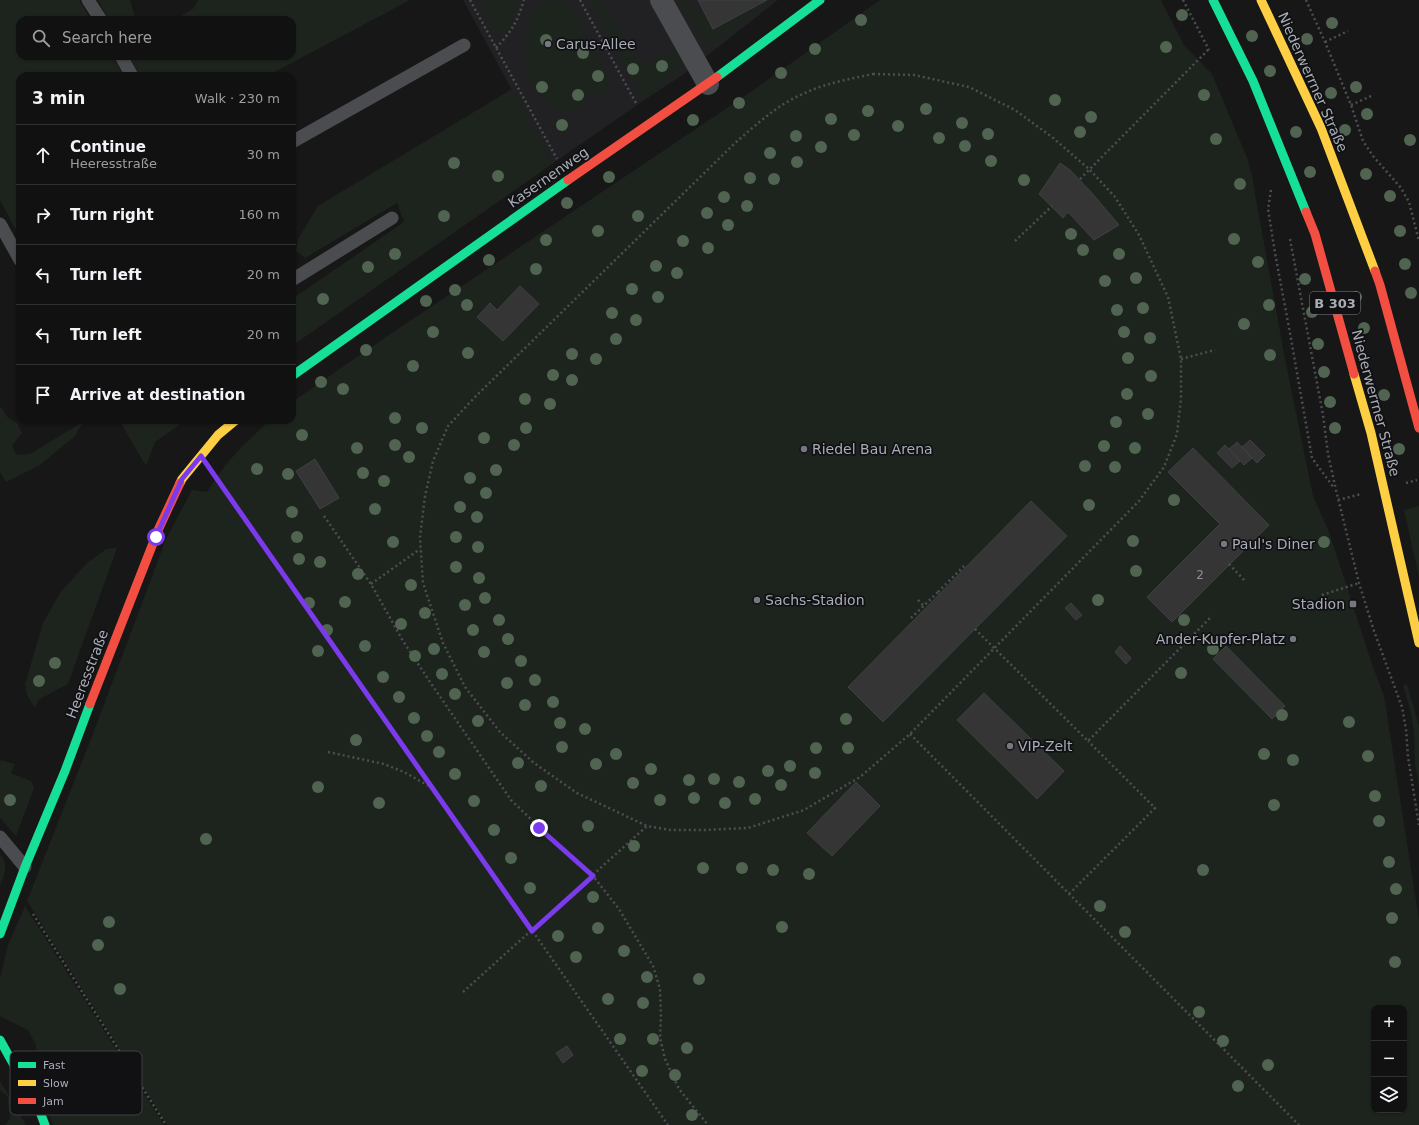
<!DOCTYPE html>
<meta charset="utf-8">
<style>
body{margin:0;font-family:"DejaVu Sans",sans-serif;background:#1a1a1a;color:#f1f3f6}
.controls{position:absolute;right:12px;bottom:12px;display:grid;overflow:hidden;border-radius:8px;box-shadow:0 1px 3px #0004}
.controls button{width:36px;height:36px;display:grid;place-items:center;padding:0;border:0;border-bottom:1px solid #303131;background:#111;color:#f1f3f6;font:20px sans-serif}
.stop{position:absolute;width:12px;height:12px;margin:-9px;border:3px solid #7c3aed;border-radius:50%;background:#fff}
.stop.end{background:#7c3aed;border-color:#fff;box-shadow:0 1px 4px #0008}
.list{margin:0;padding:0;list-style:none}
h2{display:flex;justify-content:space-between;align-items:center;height:52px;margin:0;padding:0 16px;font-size:17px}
h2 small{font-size:13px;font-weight:400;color:#9c9d9f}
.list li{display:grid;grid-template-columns:26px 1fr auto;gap:12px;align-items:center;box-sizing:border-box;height:60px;padding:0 16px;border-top:1px solid #303131}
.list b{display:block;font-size:15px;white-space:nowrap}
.list p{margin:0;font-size:13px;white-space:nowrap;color:#9c9d9f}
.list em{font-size:13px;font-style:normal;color:#9c9d9f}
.icon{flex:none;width:22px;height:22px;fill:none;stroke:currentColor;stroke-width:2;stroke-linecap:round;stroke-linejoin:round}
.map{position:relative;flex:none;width:1419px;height:1125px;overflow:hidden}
.search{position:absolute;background:#111;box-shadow:0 1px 3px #0004;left:16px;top:16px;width:280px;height:44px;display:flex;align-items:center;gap:10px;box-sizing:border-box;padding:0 14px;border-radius:12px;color:#9c9d9f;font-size:15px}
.panel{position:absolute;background:#111;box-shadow:0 1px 3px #0004;left:16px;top:72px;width:280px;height:352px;border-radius:12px}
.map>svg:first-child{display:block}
.built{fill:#212123}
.green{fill:#1d241e;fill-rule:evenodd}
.building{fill:#353536;stroke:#3f4043}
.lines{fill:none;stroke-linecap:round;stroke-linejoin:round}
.path{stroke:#4d4e52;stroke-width:2.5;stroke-dasharray:2 3;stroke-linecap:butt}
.lane{stroke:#4b4c50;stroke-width:13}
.street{stroke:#4b4c50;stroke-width:22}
.fast{stroke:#16e098;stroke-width:9}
.slow{stroke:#ffcf43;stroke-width:9}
.jam{stroke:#f24e42;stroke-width:9}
.tree{fill:#506451}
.route{stroke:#7c3aed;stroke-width:5}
.poi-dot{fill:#757880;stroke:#111113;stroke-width:1.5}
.labels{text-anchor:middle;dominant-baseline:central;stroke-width:3.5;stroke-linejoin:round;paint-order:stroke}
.number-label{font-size:12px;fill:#8b8f98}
.shield{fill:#111113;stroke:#7b7e86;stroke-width:1}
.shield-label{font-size:13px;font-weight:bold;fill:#a8adb8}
.poi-label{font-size:14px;fill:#a8adb8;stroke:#111113;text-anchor:start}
.street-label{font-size:14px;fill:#a8adb8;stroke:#111113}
.key{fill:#111113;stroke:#3e4045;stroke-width:1}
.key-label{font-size:11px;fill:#a8adb8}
</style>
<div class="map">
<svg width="1419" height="1125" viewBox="0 0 1419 1125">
<rect width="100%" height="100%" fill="#171717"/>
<path class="built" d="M463 0H778L684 74 640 103 552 164Z"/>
<path class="green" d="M0 0H79L91 20H20V56H112L124 76H20V238L0 200Z
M98 0H130L136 20H109Z
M198 0H410L267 76H140L129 56H292V20H174L194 8Z
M477 0H520C518 7 505 48 493 31 486 21 486 9 477 0Z
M563 0 567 1 575 9 585 35 595 49 598 60 610 78V86L604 95H589L587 97 582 107 574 112H564L554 107 545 100 525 71 526 47 525 35 526 30 532 19 536 10 539 6 550 1Z
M590 0H602L640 66 673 48 683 66 681 71 643 99Z
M678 0H688L695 14 703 10 714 29 767 0H775L707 48Z
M880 0H1161L1184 45 1212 74 1248 160 1253 180 1255 194 1285 359 1313 496 1329 532 1373 667 1384 696 1419 920V1125H167L27 901 91 739 166 539 192 490 207 492C224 463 246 442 270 420H292V402L386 337 742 98ZM1374 1008H1404V1110H1374Z
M512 89 552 164 292 346V299L404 222 397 203 305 258 296 251 298 239 318 206Z
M0 407 2 408 8 418 17 423 22 433 12 445 16 455 30 454 83 422 75 436 40 465 6 482 0 472Z
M119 420H186L155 442 146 466Z
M1419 506V577L1404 510Z
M117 548 68 684 38 700 35 708 27 695 25 684 43 623 60 593 86 564 106 549Z
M1407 684 1419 726V786L1415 763 1414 731 1410 708 1403 686Z
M1 760 15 764 11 773 31 781 34 788 16 836 0 818V763Z
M0 854C9 865 5 873 0 885Z
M25 906 164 1125H53L40 1090 36 1045 28 1030 1 1017 0 1016V979L8 945Z
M0 1081 26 1125H5L10 1119 8 1097 0 1090Z"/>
<path class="building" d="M698 0H767L713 29Z
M1060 163 1070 170 1091 192 1119 225 1094 240 1068 212 1063 218 1039 194Z
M520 286 539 304 503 341 477 317 490 303 497 310Z
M1250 440 1265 455 1257 463 1242 447Z
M1237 442 1252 458 1244 465 1229 449Z
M1225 445 1240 461 1232 468 1217 453Z
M1193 448 1269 525 1172 622 1147 597 1220 524 1168 472Z
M315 459 339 498 320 509 296 471Z
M1031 501 1067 536 883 722 848 687Z
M1071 603 1082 615 1076 620 1065 608Z
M1120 646 1131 658 1126 664 1115 652Z
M1226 646 1285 706 1272 719 1213 659Z
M984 693 1064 771 1037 799 957 720Z
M856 782 880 806 832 856 807 833Z
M567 1046 573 1055 563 1063 556 1053Z"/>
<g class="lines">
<path class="path" d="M470 0 557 159
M580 0 637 105
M1183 0 1209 50
M1306 0 1325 42 1351 105 1363 141 1373 156 1401 188 1409 202 1419 241
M1325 42 1348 31
M496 48C512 31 517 22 524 0
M873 74 914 75 969 87 1015 110 1052 137 1090 170 1115 197 1139 235 1168 297 1181 359V398L1177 434 1164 467 1139 501 910 734 860 777 804 810 748 828 704 830H670L647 826 577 793 534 763 500 732 465 687 443 643 423 583 420 537 425 496 433 461 448 426 475 397 735 143C757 124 778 104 805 93 826 83 850 79 873 74Z
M1351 105 1371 96
M1080 179 1209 49
M1271 190 1268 209 1275 253 1290 333 1312 458 1334 488
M1290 239 1323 415 1328 454 1336 490 1359 583 1374 631 1402 707 1406 729 1408 757 1419 825
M1015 241 1052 206
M1181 359 1215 350
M215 476 668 1125
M1406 483 1417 480
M1338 500 1361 494
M324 516 371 584 403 641 430 682 511 800 566 853 593 876 619 909 653 966 660 989 661 1015 660 1038 665 1059 679 1089 708 1125
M1229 564 1246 582
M371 584 420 549
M938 592 964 566
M1322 595 1359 583
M918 600 924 606
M911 618 938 592 940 594
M975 629 1088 741 1212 616
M910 734 1299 1125
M328 752 384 764 404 772 429 786
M1069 894 1155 808 1088 741
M33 914 166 1125
M463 992 647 826"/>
<path class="lane" d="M88 0 101 20
M121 56 132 76
M292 142 464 45
M0 224 20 260
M292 280 392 218
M0 837 25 867"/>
<path class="street" d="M661 0 708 84"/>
<path class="fast" d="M1213 0 1253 81 1306 212
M717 77 820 0
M292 376 568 180
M0 934 25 867 65 771 90 704
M0 1040 40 1112 45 1125"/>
<path class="slow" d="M1261 0 1321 128 1375 271
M1354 374 1371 433 1419 643
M180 483 182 479 218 435 236 420"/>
<path class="jam" d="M568 180 717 77
M1306 212 1315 234 1354 374
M1375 271 1380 285 1419 428
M90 704 159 528 180 483"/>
</g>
<g class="tree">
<circle cx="1182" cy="15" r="6"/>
<circle cx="861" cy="20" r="6"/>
<circle cx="1332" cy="23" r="6"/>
<circle cx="1252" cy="36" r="6"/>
<circle cx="1307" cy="39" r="6"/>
<circle cx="546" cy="40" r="6"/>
<circle cx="1166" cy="47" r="6"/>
<circle cx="815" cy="49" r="6"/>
<circle cx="583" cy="53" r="6"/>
<circle cx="662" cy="66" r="6"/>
<circle cx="633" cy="69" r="6"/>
<circle cx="1270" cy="71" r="6"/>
<circle cx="781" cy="73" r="6"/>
<circle cx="598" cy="76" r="6"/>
<circle cx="542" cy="87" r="6"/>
<circle cx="1356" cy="87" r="6"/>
<circle cx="1331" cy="93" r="6"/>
<circle cx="578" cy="95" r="6"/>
<circle cx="1204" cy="95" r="6"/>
<circle cx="1055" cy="100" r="6"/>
<circle cx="739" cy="103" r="6"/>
<circle cx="926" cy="109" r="6"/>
<circle cx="868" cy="111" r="6"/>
<circle cx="1367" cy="114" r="6"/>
<circle cx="1091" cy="117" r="6"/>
<circle cx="831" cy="119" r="6"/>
<circle cx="693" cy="120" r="6"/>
<circle cx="962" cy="123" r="6"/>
<circle cx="562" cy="125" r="6"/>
<circle cx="898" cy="126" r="6"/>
<circle cx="1345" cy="130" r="6"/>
<circle cx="1080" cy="132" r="6"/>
<circle cx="1296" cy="132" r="6"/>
<circle cx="988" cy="134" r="6"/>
<circle cx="854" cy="135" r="6"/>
<circle cx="796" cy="136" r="6"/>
<circle cx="939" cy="138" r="6"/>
<circle cx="1216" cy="139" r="6"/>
<circle cx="1410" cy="140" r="6"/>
<circle cx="965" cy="146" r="6"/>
<circle cx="821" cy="147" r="6"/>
<circle cx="770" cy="153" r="6"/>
<circle cx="991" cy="161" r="6"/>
<circle cx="797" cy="162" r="6"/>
<circle cx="454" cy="163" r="6"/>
<circle cx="1310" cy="172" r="6"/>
<circle cx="1366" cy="174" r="6"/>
<circle cx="498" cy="176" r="6"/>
<circle cx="609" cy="177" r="6"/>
<circle cx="750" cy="178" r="6"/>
<circle cx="774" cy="179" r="6"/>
<circle cx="1024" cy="180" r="6"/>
<circle cx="1240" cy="184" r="6"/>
<circle cx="1390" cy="196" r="6"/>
<circle cx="724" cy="197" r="6"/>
<circle cx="567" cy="203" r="6"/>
<circle cx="747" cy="206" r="6"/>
<circle cx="707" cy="213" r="6"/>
<circle cx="444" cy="216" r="6"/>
<circle cx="638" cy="216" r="6"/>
<circle cx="728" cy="225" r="6"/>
<circle cx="598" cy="231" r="6"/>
<circle cx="1400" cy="231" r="6"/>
<circle cx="1071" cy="234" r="6"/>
<circle cx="1234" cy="239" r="6"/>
<circle cx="546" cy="240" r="6"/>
<circle cx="683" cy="241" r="6"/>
<circle cx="708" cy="248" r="6"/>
<circle cx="1083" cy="250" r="6"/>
<circle cx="395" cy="254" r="6"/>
<circle cx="1119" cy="254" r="6"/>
<circle cx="489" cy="260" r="6"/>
<circle cx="1258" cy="262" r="6"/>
<circle cx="1405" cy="264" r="6"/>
<circle cx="656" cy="266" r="6"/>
<circle cx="368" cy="267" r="6"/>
<circle cx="536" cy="269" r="6"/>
<circle cx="677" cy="273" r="6"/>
<circle cx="1136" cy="278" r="6"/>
<circle cx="1305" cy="279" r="6"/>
<circle cx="1105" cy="281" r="6"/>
<circle cx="632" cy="289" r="6"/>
<circle cx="455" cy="290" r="6"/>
<circle cx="1411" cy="293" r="6"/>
<circle cx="658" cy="297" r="6"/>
<circle cx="1356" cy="297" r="6"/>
<circle cx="323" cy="299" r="6"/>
<circle cx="426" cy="301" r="6"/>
<circle cx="467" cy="305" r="6"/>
<circle cx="1269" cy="305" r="6"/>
<circle cx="1143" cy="308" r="6"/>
<circle cx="1117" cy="310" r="6"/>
<circle cx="1312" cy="312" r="6"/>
<circle cx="612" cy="313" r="6"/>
<circle cx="636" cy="320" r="6"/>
<circle cx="1244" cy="324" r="6"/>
<circle cx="1364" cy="328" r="6"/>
<circle cx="433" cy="332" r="6"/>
<circle cx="1124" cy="332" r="6"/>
<circle cx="1150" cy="338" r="6"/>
<circle cx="616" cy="339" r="6"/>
<circle cx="1318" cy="344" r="6"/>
<circle cx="366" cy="350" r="6"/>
<circle cx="468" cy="353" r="6"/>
<circle cx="572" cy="354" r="6"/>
<circle cx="1270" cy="355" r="6"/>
<circle cx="1128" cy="358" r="6"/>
<circle cx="596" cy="359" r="6"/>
<circle cx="413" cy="366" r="6"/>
<circle cx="1324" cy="372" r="6"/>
<circle cx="553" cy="375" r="6"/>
<circle cx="1151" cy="376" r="6"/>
<circle cx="572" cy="380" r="6"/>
<circle cx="321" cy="382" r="6"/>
<circle cx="343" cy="389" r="6"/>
<circle cx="1127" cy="394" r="6"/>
<circle cx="1384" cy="395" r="6"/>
<circle cx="525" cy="399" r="6"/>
<circle cx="1330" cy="402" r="6"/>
<circle cx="550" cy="404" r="6"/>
<circle cx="1148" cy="414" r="6"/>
<circle cx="395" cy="418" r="6"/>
<circle cx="1116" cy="422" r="6"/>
<circle cx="422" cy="428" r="6"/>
<circle cx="526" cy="428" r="6"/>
<circle cx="1335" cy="428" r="6"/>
<circle cx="302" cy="435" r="6"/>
<circle cx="484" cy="438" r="6"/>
<circle cx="395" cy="445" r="6"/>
<circle cx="514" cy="445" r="6"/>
<circle cx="1104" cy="446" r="6"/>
<circle cx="357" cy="448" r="6"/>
<circle cx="1135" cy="448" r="6"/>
<circle cx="1399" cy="449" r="6"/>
<circle cx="409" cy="457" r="6"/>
<circle cx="1085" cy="466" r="6"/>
<circle cx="1115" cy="467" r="6"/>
<circle cx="257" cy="469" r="6"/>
<circle cx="496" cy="470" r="6"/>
<circle cx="363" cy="473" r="6"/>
<circle cx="288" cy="474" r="6"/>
<circle cx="470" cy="478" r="6"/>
<circle cx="384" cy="481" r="6"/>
<circle cx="486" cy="493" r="6"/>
<circle cx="1174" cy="500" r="6"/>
<circle cx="1089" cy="505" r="6"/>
<circle cx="460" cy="507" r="6"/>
<circle cx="375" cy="509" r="6"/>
<circle cx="292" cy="512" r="6"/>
<circle cx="477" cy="517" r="6"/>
<circle cx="297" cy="537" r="6"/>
<circle cx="456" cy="537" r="6"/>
<circle cx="1133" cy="541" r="6"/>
<circle cx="393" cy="542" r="6"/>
<circle cx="1324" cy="542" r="6"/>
<circle cx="478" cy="547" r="6"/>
<circle cx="299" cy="559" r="6"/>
<circle cx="320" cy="562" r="6"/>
<circle cx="456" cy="567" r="6"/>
<circle cx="1136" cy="571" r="6"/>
<circle cx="358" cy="574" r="6"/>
<circle cx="479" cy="578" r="6"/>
<circle cx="411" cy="585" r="6"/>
<circle cx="485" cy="598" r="6"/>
<circle cx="1098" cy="600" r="6"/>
<circle cx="345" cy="602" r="6"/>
<circle cx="309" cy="603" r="6"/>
<circle cx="465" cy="605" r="6"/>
<circle cx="425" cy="613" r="6"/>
<circle cx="499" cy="620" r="6"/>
<circle cx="1184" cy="620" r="6"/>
<circle cx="401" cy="624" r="6"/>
<circle cx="327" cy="630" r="6"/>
<circle cx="473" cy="630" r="6"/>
<circle cx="508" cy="639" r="6"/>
<circle cx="365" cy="646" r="6"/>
<circle cx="434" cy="649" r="6"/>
<circle cx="1213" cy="649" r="6"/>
<circle cx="318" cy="651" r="6"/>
<circle cx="484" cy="652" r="6"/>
<circle cx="415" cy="656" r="6"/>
<circle cx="521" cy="661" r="6"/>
<circle cx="55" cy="663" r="6"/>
<circle cx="1181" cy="673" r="6"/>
<circle cx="442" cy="674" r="6"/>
<circle cx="383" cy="677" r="6"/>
<circle cx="535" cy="680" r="6"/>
<circle cx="39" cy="681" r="6"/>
<circle cx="507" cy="683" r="6"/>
<circle cx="455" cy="694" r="6"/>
<circle cx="399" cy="697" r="6"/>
<circle cx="553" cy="702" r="6"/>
<circle cx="525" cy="705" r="6"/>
<circle cx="1282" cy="715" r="6"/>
<circle cx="414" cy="718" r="6"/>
<circle cx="846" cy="719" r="6"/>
<circle cx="478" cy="721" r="6"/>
<circle cx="1349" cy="722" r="6"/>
<circle cx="560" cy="723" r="6"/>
<circle cx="585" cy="729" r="6"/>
<circle cx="427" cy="736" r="6"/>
<circle cx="356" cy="740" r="6"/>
<circle cx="562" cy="747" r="6"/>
<circle cx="816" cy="748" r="6"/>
<circle cx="848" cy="748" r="6"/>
<circle cx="439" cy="752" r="6"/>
<circle cx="616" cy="754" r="6"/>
<circle cx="1264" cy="754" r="6"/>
<circle cx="1368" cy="756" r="6"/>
<circle cx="1293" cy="760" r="6"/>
<circle cx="518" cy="763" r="6"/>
<circle cx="596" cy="764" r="6"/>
<circle cx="790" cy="766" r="6"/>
<circle cx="651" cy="769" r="6"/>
<circle cx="768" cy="771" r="6"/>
<circle cx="815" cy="773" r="6"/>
<circle cx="455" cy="774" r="6"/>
<circle cx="714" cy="779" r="6"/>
<circle cx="689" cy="780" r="6"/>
<circle cx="739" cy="782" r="6"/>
<circle cx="633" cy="783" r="6"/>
<circle cx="781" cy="785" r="6"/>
<circle cx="541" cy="786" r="6"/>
<circle cx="318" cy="787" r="6"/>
<circle cx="1375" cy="796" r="6"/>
<circle cx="694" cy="798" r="6"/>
<circle cx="755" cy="799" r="6"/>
<circle cx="10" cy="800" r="6"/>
<circle cx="660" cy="800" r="6"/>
<circle cx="474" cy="801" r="6"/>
<circle cx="379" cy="803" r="6"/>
<circle cx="725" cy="803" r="6"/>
<circle cx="1274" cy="805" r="6"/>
<circle cx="1379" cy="821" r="6"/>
<circle cx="588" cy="826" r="6"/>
<circle cx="494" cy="830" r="6"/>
<circle cx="206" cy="839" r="6"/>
<circle cx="634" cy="846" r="6"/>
<circle cx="511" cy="858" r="6"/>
<circle cx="1389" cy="862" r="6"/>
<circle cx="703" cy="868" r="6"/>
<circle cx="742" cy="868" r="6"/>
<circle cx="773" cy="870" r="6"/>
<circle cx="1203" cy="870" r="6"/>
<circle cx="809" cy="874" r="6"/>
<circle cx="530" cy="888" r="6"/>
<circle cx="1396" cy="889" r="6"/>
<circle cx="593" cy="897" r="6"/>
<circle cx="1100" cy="906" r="6"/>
<circle cx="1392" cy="918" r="6"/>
<circle cx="109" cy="922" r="6"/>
<circle cx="782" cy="927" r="6"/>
<circle cx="598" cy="928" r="6"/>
<circle cx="1125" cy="932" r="6"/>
<circle cx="558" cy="936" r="6"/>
<circle cx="98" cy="945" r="6"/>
<circle cx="624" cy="951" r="6"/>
<circle cx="576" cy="957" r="6"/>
<circle cx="1395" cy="962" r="6"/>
<circle cx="647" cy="977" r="6"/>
<circle cx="699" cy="979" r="6"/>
<circle cx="120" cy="989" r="6"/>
<circle cx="608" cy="999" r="6"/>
<circle cx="643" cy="1003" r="6"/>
<circle cx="1199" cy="1012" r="6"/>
<circle cx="620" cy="1039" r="6"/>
<circle cx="653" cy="1039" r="6"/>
<circle cx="1223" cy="1041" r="6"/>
<circle cx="687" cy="1048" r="6"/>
<circle cx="1268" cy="1065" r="6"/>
<circle cx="642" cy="1071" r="6"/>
<circle cx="675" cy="1075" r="6"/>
<circle cx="1238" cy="1086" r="6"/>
<circle cx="692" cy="1115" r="6"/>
</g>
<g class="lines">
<path class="route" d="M156 537 182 479 201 456 532 931 593 876 539 828"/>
</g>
<g class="poi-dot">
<circle cx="548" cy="44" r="4"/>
<circle cx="804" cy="449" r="4"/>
<circle cx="1224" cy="544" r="4"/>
<circle cx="757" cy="600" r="4"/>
<rect x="1349" y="600" width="8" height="8" rx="2"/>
<circle cx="1293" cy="639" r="4"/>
<circle cx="1010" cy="746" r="4"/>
</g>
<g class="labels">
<g class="number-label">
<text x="1200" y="575">2</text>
</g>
<rect class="shield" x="1310" y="292" width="50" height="22" rx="3"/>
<g class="shield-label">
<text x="1335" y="303">B 303</text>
</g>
<g class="poi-label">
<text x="556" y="44">Carus-Allee</text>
<text x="812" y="449">Riedel Bau Arena</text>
<text x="1232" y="544">Paul's Diner</text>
<text x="765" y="600">Sachs-Stadion</text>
<text x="1345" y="604" text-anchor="end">Stadion</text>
<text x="1285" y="639" text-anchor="end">Ander-Kupfer-Platz</text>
<text x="1018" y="746">VIP-Zelt</text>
</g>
<g class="street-label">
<text transform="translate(1313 82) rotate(66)">Niederwerrner Straße</text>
<text transform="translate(548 177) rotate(-35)">Kasernenweg</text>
<text transform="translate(1376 403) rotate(75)">Niederwerrner Straße</text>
<text transform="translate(87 674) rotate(-69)">Heeresstraße</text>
</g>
</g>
<rect x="10" y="1051" width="132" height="64" rx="6" class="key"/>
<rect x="18" y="1062" width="18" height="6" fill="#16e098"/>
<rect x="18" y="1080" width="18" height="6" fill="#ffcf43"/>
<rect x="18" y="1098" width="18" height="6" fill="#f24e42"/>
<g class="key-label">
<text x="43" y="1069">Fast</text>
<text x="43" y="1087">Slow</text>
<text x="43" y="1105">Jam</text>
</g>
</svg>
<div class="controls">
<button>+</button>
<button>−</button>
<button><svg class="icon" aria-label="layers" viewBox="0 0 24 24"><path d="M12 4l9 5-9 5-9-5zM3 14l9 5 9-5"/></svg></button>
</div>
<div class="stop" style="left:156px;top:537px"></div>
<div class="stop end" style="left:539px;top:828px"></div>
<div class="search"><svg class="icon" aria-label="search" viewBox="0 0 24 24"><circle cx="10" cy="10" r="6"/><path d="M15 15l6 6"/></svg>Search here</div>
<section class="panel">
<h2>3 min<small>Walk · 230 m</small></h2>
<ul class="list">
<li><svg class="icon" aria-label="ahead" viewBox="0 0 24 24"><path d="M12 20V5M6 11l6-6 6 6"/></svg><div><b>Continue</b><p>Heeresstraße</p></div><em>30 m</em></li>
<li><svg class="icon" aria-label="right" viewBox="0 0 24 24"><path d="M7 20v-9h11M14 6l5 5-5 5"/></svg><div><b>Turn right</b></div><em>160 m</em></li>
<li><svg class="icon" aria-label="left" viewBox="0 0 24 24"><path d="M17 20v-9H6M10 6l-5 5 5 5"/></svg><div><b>Turn left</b></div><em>20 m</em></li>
<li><svg class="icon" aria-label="left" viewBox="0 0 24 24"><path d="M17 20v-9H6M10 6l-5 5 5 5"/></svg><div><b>Turn left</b></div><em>20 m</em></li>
<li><svg class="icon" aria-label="arrive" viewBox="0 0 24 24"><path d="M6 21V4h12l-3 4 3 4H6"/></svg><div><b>Arrive at destination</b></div></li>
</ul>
</section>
</div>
